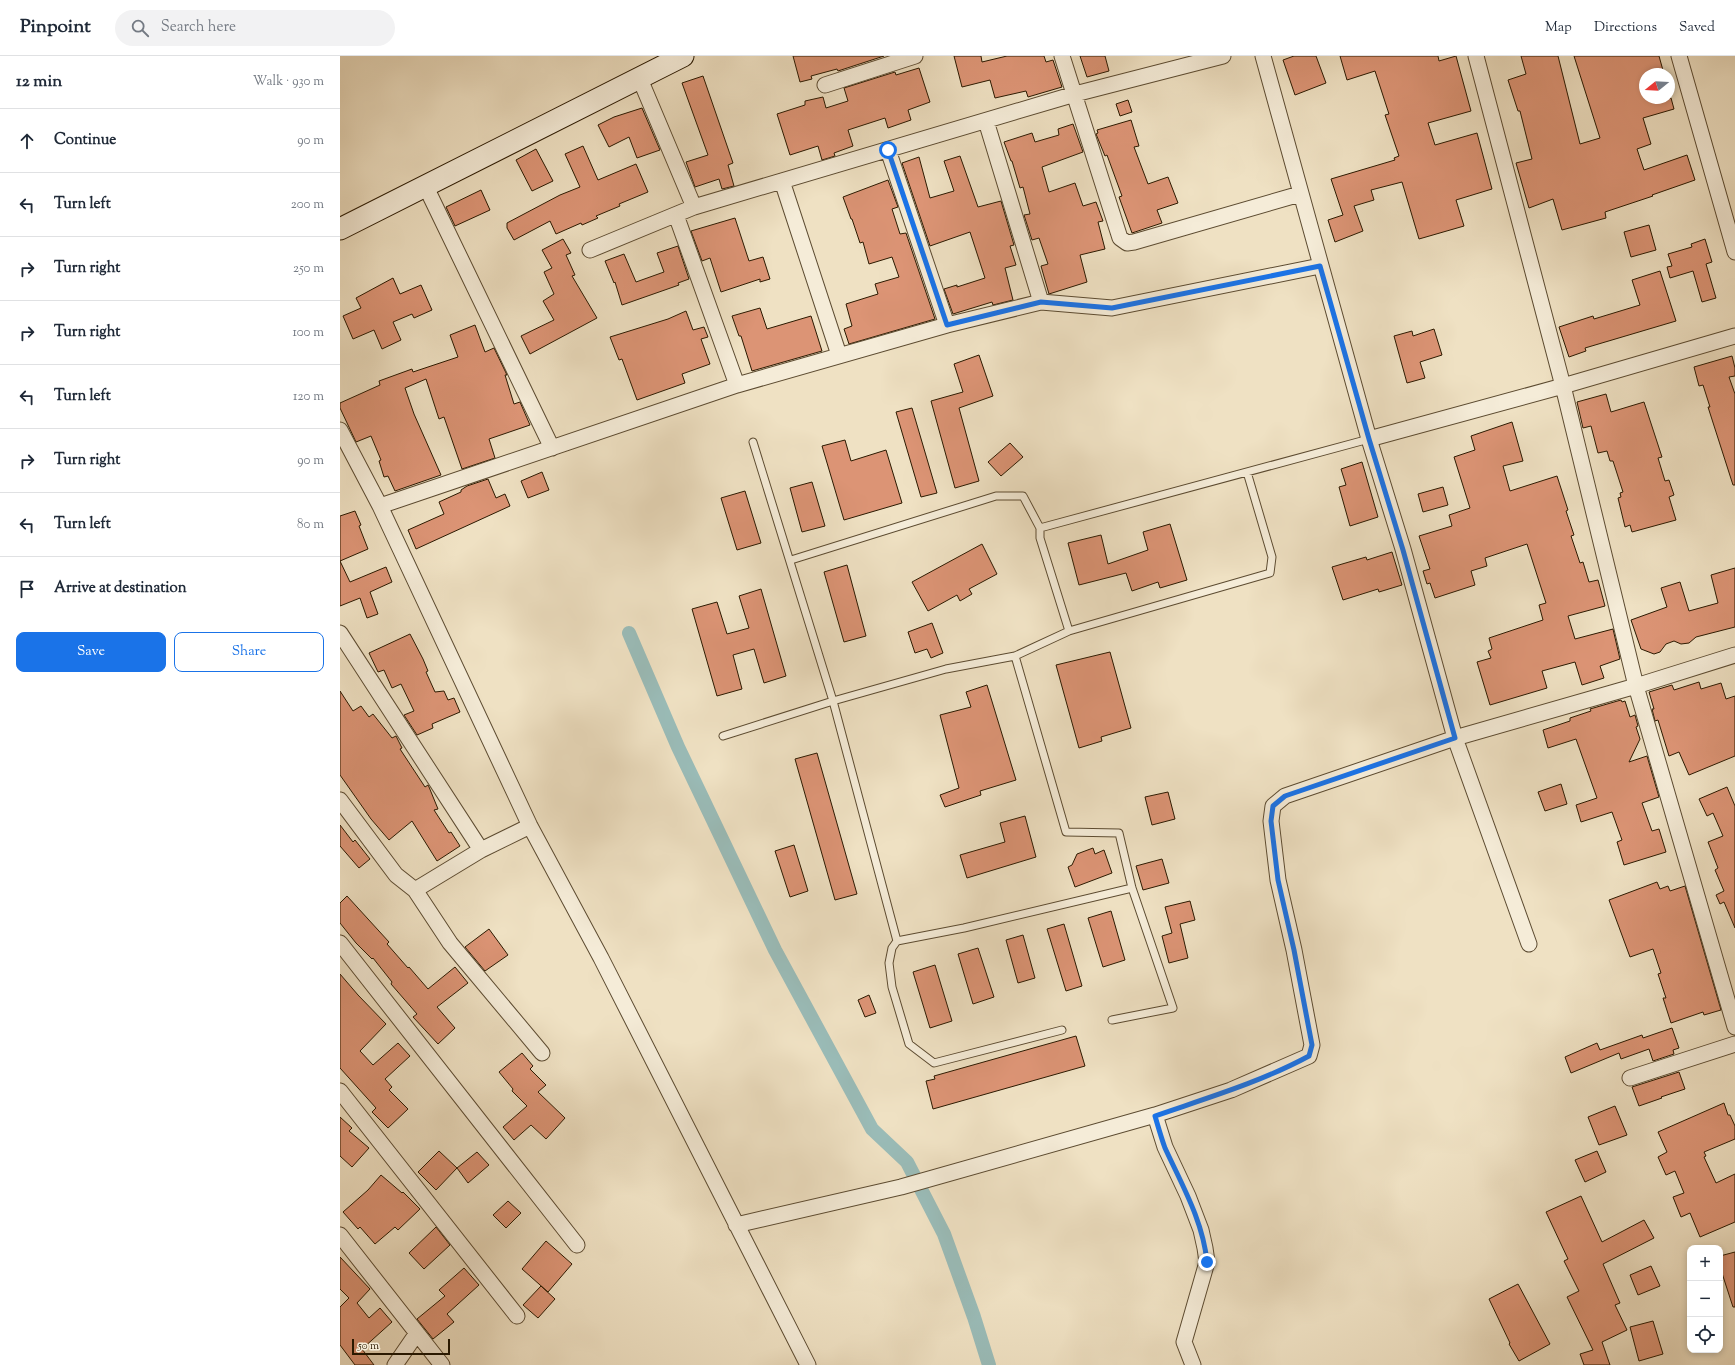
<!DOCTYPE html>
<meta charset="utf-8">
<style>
body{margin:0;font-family:"Sorts Mill Goudy",serif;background:#f2f2f3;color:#1f2937}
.controls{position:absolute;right:12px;bottom:12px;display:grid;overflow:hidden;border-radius:8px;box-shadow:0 2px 6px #0003}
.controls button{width:36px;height:36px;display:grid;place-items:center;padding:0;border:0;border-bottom:1px solid #e0e1e3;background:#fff;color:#1f2937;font:20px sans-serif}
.compass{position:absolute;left:1299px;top:12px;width:36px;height:36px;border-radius:50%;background:#fff;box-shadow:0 2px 6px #0003;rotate:252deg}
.scale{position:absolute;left:12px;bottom:10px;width:98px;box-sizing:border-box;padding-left:4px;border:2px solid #2b1900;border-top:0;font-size:11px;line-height:14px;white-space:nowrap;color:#2b1900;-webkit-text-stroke:3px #f5ecd8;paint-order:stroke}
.stop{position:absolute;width:12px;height:12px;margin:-9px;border:3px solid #1a73e8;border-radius:50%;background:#fff}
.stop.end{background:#1a73e8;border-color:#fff;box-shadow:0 1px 4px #0008}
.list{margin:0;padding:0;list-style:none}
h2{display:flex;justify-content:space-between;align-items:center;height:52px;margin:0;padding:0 16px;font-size:17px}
h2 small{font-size:13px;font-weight:400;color:#747a83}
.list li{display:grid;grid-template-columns:26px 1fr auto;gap:12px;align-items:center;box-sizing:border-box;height:64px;padding:0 16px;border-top:1px solid #e0e1e3}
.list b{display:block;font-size:15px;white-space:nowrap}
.list em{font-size:13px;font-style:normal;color:#747a83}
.actions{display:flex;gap:8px;padding:12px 16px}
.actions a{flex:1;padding:9px 0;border:1px solid #1a73e8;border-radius:8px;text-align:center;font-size:14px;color:#1a73e8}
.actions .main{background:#1a73e8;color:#fff}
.icon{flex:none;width:22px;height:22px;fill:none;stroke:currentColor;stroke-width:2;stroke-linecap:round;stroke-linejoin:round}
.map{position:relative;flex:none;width:1395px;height:1309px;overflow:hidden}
header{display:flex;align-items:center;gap:24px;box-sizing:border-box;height:56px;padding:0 20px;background:#fff;border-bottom:1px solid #e0e1e3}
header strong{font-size:19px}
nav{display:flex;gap:22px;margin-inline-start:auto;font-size:14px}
.search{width:280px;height:36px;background:#f2f2f3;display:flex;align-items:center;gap:10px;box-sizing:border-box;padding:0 14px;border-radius:22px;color:#747a83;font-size:15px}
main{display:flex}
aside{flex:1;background:#fff}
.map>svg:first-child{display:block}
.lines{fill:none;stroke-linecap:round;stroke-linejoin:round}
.canal{stroke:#9abcb8;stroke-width:14}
.building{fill:#dc9475;stroke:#2b1900}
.lane-casing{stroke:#5c4b31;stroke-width:9}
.street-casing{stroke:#5c4b31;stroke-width:17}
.secondary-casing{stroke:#2b1900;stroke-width:23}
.lane{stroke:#f5ecd8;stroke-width:7}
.street{stroke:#f5ecd8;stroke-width:15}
.secondary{stroke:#f5ecd8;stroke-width:21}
.route{stroke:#1a73e8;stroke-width:5}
</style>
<header>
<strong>Pinpoint</strong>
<div class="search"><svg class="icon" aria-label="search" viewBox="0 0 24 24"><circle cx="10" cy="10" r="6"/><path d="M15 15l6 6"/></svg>Search here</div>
<nav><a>Map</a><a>Directions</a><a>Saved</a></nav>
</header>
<main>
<aside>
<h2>12 min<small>Walk · 930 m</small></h2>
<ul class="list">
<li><svg class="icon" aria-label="ahead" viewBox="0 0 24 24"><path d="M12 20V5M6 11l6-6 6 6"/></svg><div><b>Continue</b></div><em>90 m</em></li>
<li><svg class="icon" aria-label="left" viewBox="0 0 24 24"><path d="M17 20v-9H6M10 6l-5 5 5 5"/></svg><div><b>Turn left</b></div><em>200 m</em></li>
<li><svg class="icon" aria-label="right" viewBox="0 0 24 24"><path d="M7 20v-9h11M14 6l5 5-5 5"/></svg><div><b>Turn right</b></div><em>250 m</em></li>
<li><svg class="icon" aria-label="right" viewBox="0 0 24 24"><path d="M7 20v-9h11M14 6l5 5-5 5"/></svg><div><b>Turn right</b></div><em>100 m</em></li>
<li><svg class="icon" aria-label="left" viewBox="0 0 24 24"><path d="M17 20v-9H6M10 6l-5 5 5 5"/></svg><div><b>Turn left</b></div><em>120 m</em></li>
<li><svg class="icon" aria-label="right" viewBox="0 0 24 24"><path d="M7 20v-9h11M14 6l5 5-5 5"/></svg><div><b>Turn right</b></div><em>90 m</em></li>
<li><svg class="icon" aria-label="left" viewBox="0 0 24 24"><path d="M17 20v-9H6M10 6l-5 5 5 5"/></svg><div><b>Turn left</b></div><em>80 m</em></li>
<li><svg class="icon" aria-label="arrive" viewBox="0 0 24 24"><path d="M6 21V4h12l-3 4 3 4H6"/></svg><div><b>Arrive at destination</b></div></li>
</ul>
<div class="actions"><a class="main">Save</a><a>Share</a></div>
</aside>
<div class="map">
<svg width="1395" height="1309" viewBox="0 0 1395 1309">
<rect width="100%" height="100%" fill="#efe1c3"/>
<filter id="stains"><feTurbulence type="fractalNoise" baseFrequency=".005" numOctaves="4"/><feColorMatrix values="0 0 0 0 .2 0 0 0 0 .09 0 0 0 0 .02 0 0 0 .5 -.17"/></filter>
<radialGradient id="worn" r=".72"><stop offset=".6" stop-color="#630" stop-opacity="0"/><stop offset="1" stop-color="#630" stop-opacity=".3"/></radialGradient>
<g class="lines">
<path class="canal" d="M289 577 338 691 435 894 532 1073 567 1106 604 1178 634 1261 649 1309"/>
</g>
<path class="building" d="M453 0H544L498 15 497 13 471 20 472 23 460 26Z
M614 0H641L642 6 667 0H704L706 6 713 4 722 31 688 41 686 35 655 42 650 24 622 31Z
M740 0H765L769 15 747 21Z
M954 0H976L986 27 955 39 943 4Z
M1000 0H1098L1099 5 1116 0 1131 55 1088 67 1095 89 1137 77 1152 133 1116 144 1124 170 1079 183 1062 126 1031 134 1034 144 1014 150 1023 175 995 186 988 164 1003 159 991 123 1055 104 1054 102 1059 100 1045 59 1049 58 1035 15 1007 24Z
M1181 0H1218L1240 88 1260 82 1234 0H1319L1324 18H1305V42H1331L1334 53 1303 62 1311 88 1297 93 1304 114 1347 99 1355 124 1312 139 1313 140 1265 156 1266 162 1222 174 1213 143 1189 152 1176 107 1192 103 1180 55H1178L1168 24 1186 18Z
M579 12 590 46 568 54 571 64 548 72 545 62 508 74 513 90 494 97 495 100 482 104 478 90 450 99 437 58 465 49V45L483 41 486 52 508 45 504 32 555 16 556 19Z
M363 20 393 107 388 109 394 130 382 133 379 123 355 131 346 106 368 99 342 27Z
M788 44 792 56 780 60 776 48Z
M302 52 320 94 297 102 289 81 269 91 258 69 274 61Z
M791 64 799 90 794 91 808 128 828 121 838 147 817 154 822 167 792 177 779 141 782 140 767 99 765 100 756 78 758 77 757 74Z
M733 68 743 96 702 111 709 136 735 127 743 150 756 146 763 165 758 166 765 193 740 199 747 226 709 238 701 210 708 208 699 182 692 184 684 159 690 158 683 131 680 132 672 105H671L664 86 692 77 695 86 719 79 718 73Z
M243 90 258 124 296 108 308 136 279 148 280 150 256 160 258 162 242 169 241 167 216 178 210 165 174 184 167 172V167L220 139 240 131 225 98Z
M196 93 213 125 192 135 176 104Z
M620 100 638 151 661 145 674 189 670 190 676 209 665 212 673 244 653 249 652 246 613 258 604 233 617 229V231L645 222 630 176 590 190 562 107 579 101 590 142 614 135 604 105Z
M548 124 558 151 552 153 560 178 566 177 595 263 509 288 504 273 512 270 506 248 538 238 535 228 559 221 552 201 529 208 523 186 520 187 512 163H511L503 141Z
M141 134 150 154 115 170 106 151Z
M395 162 409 205 423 201 430 223 420 226V223L381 236 370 202 362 205 351 175Z
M1309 169 1316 194 1291 201 1284 176Z
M223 183 231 197 226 199 235 219 232 220 257 262 190 298 181 280 214 264 203 245 214 238 204 216 212 212 202 194Z
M1365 183 1372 206 1366 208 1376 242 1362 246 1353 215 1330 222 1327 211 1332 210 1328 198 1352 191 1351 188Z
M338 190 349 223 338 227 339 229 282 249 275 226 274 227 265 205 284 198 296 226 324 216 317 197Z
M1320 215 1336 265 1245 292 1246 295 1229 301 1219 271 1253 260 1254 263 1300 249 1292 224Z
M53 222 60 238 81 229 92 254 74 262 72 258 53 266 61 284 42 293 34 274 13 283 3 260 21 252 16 242Z
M420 252 427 273 471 260 482 295 412 315 401 280H399L392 260Z
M346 255 353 274 364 271 368 281 361 283 370 308 342 318 345 327 297 344 282 303 279 304 270 281 328 263Z
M135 269 145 296 154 292 167 319H165L174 348 180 346 190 369 149 383 155 402 122 413 104 361 99 363 86 323 65 332 74 358 101 419 55 435 48 420 44 421 39 405 41 404 31 380 16 386 0 352V347L40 329 39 325 72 313 73 316 118 301 110 279Z
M1094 273 1102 299 1080 306 1085 322 1067 327 1054 280 1072 275 1073 280Z
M639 299 653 340 619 352 639 425 615 432 591 345 623 336 614 308Z
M1392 300 1395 312V320L1389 321 1395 338V429H1393L1368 351H1370L1363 329 1359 330 1354 311Z
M1266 338 1271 356 1304 346 1322 401 1318 402 1325 425 1329 424 1334 439 1329 441 1336 464 1292 476 1290 469 1285 471 1278 442 1281 441 1280 437 1283 436 1273 405H1270L1267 395 1258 397 1251 370 1243 372 1237 346Z
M572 352 597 437 581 441 556 356Z
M1172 366 1183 405 1163 410 1170 435 1217 420 1228 454 1226 455 1234 479 1231 480 1240 507 1243 506 1249 526 1258 524 1265 550 1228 560 1235 583 1273 573 1280 603 1260 610 1264 622 1242 629 1235 606 1202 615 1207 632 1150 649 1137 606 1151 602 1148 595 1152 593 1149 582 1203 564 1199 549 1206 547 1187 488 1145 502 1147 510 1131 515 1135 529 1095 542 1090 527 1087 528 1083 515 1090 513 1079 480 1112 470 1109 459 1130 452 1114 401 1135 394 1131 380Z
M505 384 511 405 546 394 562 447 504 464 482 390Z
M670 387 683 401 661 420 648 406Z
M1022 406 1038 461 1010 470 999 431 1006 429 1001 413Z
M202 416 209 434 188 442 181 425Z
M148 423 156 442 165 438 170 450 76 493 68 474 104 458 99 446 121 436V434L127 430Z
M472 426 485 470 462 476 450 432Z
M1103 431 1108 449 1083 456 1078 438Z
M405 435 421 487 397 494 381 442Z
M15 455 21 469 19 470 28 493 0 505 10 526 46 511 52 526 30 536 38 558 27 562 20 542 0 550V460Z
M830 468 847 524 820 532 818 526 792 535 786 517 739 529 728 487 761 479 768 508 808 494 803 476Z
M642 488 657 518 629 533 632 538 620 545 617 539 588 555 572 526Z
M1052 496 1062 529 1039 536 1038 533 1003 544 992 511 1026 501 1027 504Z
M507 509 526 580 504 586 484 516Z
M1395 512V571L1356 581 1349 587 1341 588 1334 585 1326 588 1320 596 1314 598 1301 593 1291 564 1327 551 1321 532 1340 526 1349 555 1378 547 1371 519Z
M421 533 446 620 424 627 414 593 393 599 402 633 377 640 352 553 377 546 387 578 409 572 399 540Z
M592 567 603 597 591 602 587 593 575 597 568 576Z
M70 578 83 603 88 615 86 616 95 636 104 635 108 644 114 642 120 656 92 668 93 672 77 679 64 659 74 655 61 628 52 632 44 614 38 616 29 597Z
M770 596 791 672 761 681 762 685 739 692 716 609Z
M1359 626 1361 633 1381 627 1386 643 1395 640V700L1349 719 1339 696 1329 700 1318 664 1315 665 1312 653H1314L1309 636 1332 629 1334 634Z
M647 629 676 724 640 735 641 739 605 751 600 739 619 732 600 659 631 651 626 636Z
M0 635 13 655 21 650 29 661 33 658 52 682 56 680 62 692 60 693 85 731 88 729 89 731 98 753 94 754 109 777 111 776 120 790 97 805 72 765 49 784 31 763 0 719Z
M1281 644 1282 646 1285 645 1290 661 1295 659 1298 670 1296 671 1300 683 1289 706 1307 700 1319 741 1302 747 1312 775 1319 773 1326 796 1284 809 1277 786 1282 784 1272 756 1241 766 1236 749 1257 742 1236 683 1208 692 1203 674 1230 665V662L1251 655 1250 653Z
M477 697 517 838 495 844 455 703Z
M1221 728 1227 748 1205 755 1198 736Z
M1387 731 1395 750V872L1384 846 1380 848 1376 839 1384 835 1375 814 1378 812 1368 786 1383 780 1373 757 1367 760 1359 743Z
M828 736 835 763 812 769 805 741Z
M685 760 696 801 627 822 620 799 665 786 660 767Z
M0 769 13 786 15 784 30 803 19 812 0 790Z
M454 789 468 835 450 841 435 795Z
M753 792 755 798 764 794 772 817 735 831 728 811 732 809 737 798Z
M822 803 829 827 803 834 796 810Z
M1317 826 1320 833 1328 830 1330 835 1345 830 1381 954 1364 959 1363 956 1331 967 1323 942H1326L1318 918 1321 917 1313 893 1290 901 1269 844Z
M7 840 49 886 47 888 68 912 69 911 88 933 115 911 128 927 97 951 115 972 98 988 73 961 77 958 51 928 52 926 33 902 32 903 16 887 0 867V847Z
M850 845 855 864 840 868 848 902 829 907 822 880 832 877 825 851Z
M771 855 785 904 763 911 748 862Z
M724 868 742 930 726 935 707 873Z
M149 873 168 899 145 915 125 891Z
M683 879 695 922 678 927 666 884Z
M638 892 654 941 633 948 618 898Z
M595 909 612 965 590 972 573 916Z
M0 918 18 939 46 968 20 995 33 1009 58 987 70 1000 45 1023 52 1031 49 1034 68 1053 48 1072 32 1056 36 1052 0 1012Z
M529 939 536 957 525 961 518 944Z
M1332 972 1339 992 1333 994 1334 998 1313 1005 1309 993 1281 1003 1279 997 1231 1017 1225 1001 1257 987 1260 994 1302 979 1303 982Z
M736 980 745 1010 593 1053 586 1025 595 1023 594 1020Z
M182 997 193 1010 190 1013 206 1029 198 1036 225 1062 206 1083 191 1069 174 1084 163 1071 187 1050 172 1035 173 1033 159 1016Z
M1339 1016 1345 1033 1321 1041 1322 1042 1299 1050 1292 1031Z
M1384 1047 1388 1059H1390L1395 1070V1083L1364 1096 1366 1100 1364 1101 1376 1127 1395 1118V1166L1360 1181 1350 1157 1341 1161 1333 1141 1344 1137 1335 1115 1326 1119 1318 1101 1327 1096 1318 1076Z
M1275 1050 1287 1079 1259 1089 1248 1061Z
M0 1061 12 1072 9 1075 29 1092 12 1111 0 1100Z
M99 1095 117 1112 96 1134 78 1116Z
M1257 1095 1266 1116 1245 1126 1235 1104Z
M137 1096 149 1109 128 1127 117 1112Z
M41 1119 62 1137 63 1136 80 1153 58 1174 55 1171 35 1188 20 1171 18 1173 3 1156 28 1134Z
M1241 1140 1262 1186 1304 1164 1314 1182 1263 1208 1280 1247 1275 1249 1287 1274 1262 1286 1270 1309H1244L1240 1298 1253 1294 1227 1241 1239 1235 1224 1205 1228 1203 1206 1156Z
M168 1145 181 1157 166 1172 153 1159Z
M96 1171 110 1189 84 1213 69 1197Z
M206 1185 232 1208 208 1236 182 1213Z
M1395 1196V1251H1393L1380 1211V1200Z
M0 1201 30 1233 17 1247 29 1262 40 1252 52 1266 22 1293 34 1309H15L0 1289V1251L9 1242 0 1233Z
M1311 1210 1320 1230 1298 1239 1290 1219Z
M124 1212 139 1229 107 1258 114 1266 93 1283 77 1263 105 1240 99 1234Z
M1178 1228 1210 1288 1179 1305 1169 1288 1170 1287 1149 1243Z
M201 1230 215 1243 198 1262 183 1249Z
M1313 1265 1323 1298 1299 1305 1290 1271Z"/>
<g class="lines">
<defs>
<path id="lane" d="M413 386 493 645 557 885
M700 472 1029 383
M451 504 656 440H683L700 472V482L729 575
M675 600 726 776 779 777 792 832 833 952 772 964
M383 680 493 645 606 613 675 600 729 575 930 517 932 501 907 416
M722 974 594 1007 569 988 552 931 549 907 552 892 557 885 624 872 792 832"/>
<path id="street" d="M722 0 780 182 787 187 794 186 960 138
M923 0 1029 383 1063 493 1115 682 1189 888
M1136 0 1223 330 1296 630 1395 971
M1339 0 1395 196
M300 23 354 151
M485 29 575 0
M646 65 701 246
M548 94 607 269
M442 125 499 299
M85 129 212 392
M336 159 397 329
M250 194 354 151 735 38 883 0
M0 374 40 450 190 770 261 902 468 1309
M1029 383 1223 330 1395 280
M40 450 397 329 607 269 701 246 772 252 980 210
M0 577 141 794
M0 744 56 819 75 834 110 887 202 997
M75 834 141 794 190 770
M0 887 237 1189
M1290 1022 1395 988
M0 1035 177 1260
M815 1059 825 1091 848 1140 861 1174 865 1192 867 1206 844 1286 853 1309
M396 1169 561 1131 815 1059 891 1034 969 1000 972 989 954 894 938 824 931 765 933 750 945 740 1115 682 1296 630 1395 599
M0 1179 102 1309
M55 1309 77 1277"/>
<path id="secondary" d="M0 173 343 0"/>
</defs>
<use href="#lane" class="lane-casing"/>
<use href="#street" class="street-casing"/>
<use href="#secondary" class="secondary-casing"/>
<use href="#lane" class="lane"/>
<use href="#street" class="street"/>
<use href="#secondary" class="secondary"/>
</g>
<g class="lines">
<path class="route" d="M548 94 607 269 701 246 772 252 980 210 1029 383 1063 494 1115 682 945 740 933 750 931 765 938 824 954 894 972 989 969 1000C921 1026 867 1042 815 1060 818 1070 821 1081 825 1092 842 1129 863 1165 867 1206"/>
</g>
<rect width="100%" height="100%" filter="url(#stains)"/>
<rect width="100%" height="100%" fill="url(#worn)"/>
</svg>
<div class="controls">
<button>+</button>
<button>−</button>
<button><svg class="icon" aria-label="locate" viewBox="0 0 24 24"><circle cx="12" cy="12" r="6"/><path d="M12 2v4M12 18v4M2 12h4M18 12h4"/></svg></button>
</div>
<svg class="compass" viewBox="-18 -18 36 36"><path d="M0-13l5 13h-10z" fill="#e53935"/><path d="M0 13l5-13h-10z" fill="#747a83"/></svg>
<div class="scale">50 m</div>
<div class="stop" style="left:548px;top:94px"></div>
<div class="stop end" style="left:867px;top:1206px"></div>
</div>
</main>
